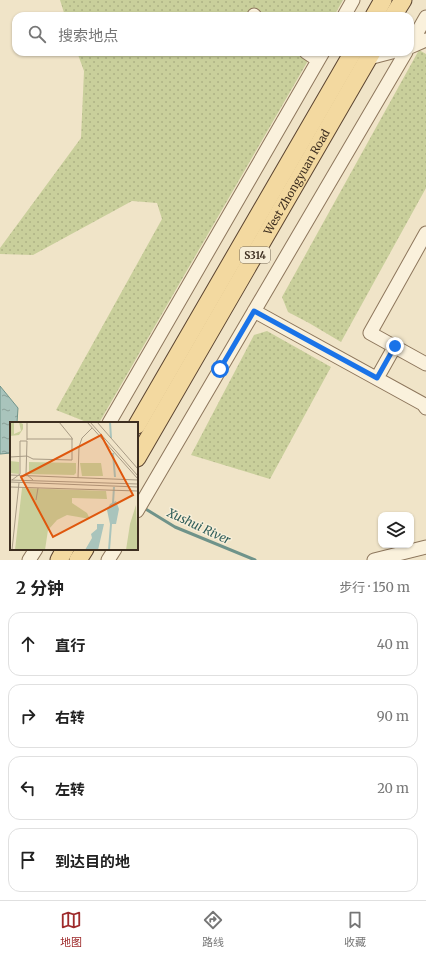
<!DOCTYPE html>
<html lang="zh">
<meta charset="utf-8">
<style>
body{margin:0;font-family:Merriweather,"Noto Sans SC",serif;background:#f2f2f2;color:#222}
.controls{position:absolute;right:12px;bottom:12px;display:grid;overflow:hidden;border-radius:8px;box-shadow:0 1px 3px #0004}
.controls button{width:36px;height:36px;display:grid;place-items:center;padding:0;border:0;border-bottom:1px solid #e0e0e0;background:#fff;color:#222;font:20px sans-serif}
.stop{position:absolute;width:12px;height:12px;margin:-9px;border:3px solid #1a73e8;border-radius:50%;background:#fff}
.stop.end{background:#1a73e8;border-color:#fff;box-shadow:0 1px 4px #0008}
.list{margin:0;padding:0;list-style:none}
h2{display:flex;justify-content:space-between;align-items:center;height:52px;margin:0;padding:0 16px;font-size:17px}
h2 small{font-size:13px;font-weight:400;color:#767676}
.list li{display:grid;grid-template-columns:26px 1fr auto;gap:12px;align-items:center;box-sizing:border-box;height:64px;margin:0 8px 8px;padding:0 8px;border:1px solid #e0e0e0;border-radius:12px}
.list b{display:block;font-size:15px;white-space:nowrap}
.list em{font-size:13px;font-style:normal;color:#767676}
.icon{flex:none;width:22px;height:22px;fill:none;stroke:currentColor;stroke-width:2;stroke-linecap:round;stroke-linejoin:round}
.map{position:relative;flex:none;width:426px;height:560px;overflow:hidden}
.search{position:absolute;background:#fff;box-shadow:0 1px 3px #0004;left:12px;right:12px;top:12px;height:44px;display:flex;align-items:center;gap:10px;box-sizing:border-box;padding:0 14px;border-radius:12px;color:#767676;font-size:15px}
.sheet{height:340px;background:#fff}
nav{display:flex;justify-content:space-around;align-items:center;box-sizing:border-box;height:56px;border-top:1px solid #e0e0e0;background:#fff;font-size:11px;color:#767676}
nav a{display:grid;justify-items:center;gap:2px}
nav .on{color:#9e2a2b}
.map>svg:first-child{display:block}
.grass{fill:url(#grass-dots)}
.water{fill:url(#water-ripples);stroke:#6f938a}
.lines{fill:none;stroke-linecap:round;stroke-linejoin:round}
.stream{stroke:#6f938a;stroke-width:3}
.minor-casing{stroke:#8d765c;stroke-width:15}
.major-casing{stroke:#5b4430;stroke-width:19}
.minor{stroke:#faf1dc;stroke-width:13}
.major{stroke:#f3d9a0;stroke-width:17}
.route{stroke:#1a73e8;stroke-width:5}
.labels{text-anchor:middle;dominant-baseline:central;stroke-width:3;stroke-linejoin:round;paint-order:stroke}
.shield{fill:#f7eed8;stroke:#756857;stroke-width:1}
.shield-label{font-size:10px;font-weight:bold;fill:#3d2e20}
.street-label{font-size:11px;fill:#3d2e20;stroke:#f7eed8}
.water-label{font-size:12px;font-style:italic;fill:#2f5d5a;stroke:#f7eed8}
.inset-river{fill:none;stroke:#a9c4bc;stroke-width:2}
.inset-road{fill:none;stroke:#a89b85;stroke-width:1}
.view{fill:#df570d;fill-opacity:0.15;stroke:#df570d;stroke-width:2}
.inset-edge{fill:none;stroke:#3d2e20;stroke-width:2}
</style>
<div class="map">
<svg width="426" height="560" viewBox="0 0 426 560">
<defs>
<pattern id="grass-dots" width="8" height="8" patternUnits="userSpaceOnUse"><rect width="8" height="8" fill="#c9cf9b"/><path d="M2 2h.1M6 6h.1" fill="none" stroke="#aeb285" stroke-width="1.8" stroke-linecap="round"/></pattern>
<pattern id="water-ripples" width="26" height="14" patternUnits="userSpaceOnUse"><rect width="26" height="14" fill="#a9c4bc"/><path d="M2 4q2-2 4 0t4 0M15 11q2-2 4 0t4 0" fill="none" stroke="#8ba098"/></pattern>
</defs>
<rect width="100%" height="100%" fill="#f0e4c8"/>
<path class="grass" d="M60 0H343L334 16H65Z
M419 50 426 54V188L341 342 309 323 288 312 282 297Z
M77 52H313L99 423H89L56 410 162 219 157 203 132 201 33 255 0 254V248L81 138 84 71Z
M267 331 331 367 270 479 191 455 254 335Z"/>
<path class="water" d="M0 386 18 408 17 423H11V453L0 454Z"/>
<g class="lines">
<path class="stream" d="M144 508 175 527 255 560"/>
<defs>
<path id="minor" d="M254 15 255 16
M344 16 353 0
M410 45 426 17
M410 47 426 40
M306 52 318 60
M369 58 392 52
M426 233 370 333 426 364
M254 311 423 404 426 408
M377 378 395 346
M109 423 323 52
M137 511 406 52
M29 560 36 549
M108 560 115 549
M374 560 426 547"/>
<g id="major">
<path d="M374 16 383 0"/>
<path d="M393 16 403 0"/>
<path d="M137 425 353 52"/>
<path id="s1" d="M137 458 372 52"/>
<path d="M59 560 65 549"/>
<path d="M78 560 85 549"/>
</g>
</defs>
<use href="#minor" class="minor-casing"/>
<use href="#major" class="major-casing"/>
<use href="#minor" class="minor"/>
<use href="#major" class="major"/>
</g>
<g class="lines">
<path class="route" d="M220 369 254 311 377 378 395 346"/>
</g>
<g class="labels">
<rect class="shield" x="240" y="247" width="30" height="16" rx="3"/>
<g class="shield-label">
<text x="255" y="255">S314</text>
</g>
<g class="street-label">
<text stroke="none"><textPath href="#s1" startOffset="319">West Zhongyuan Road</textPath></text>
</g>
<g class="water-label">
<text transform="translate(199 526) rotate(25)">Xushui River</text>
</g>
</g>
<g transform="translate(10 422)">
<rect width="128" height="128" fill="#f0e4c8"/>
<path d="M0 39 9 40V52L0 51ZM19 40 66 41V51L64 53 19 52ZM70 41H91L93 54H72ZM12 66 96 69 97 77 62 76V81L77 91 80 97 57 93 47 98 38 108 35 128H5ZM126 83 128 128H116L120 102Z" fill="#c9cf9b"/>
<path d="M0 0H4V12L11 9 9 0 13 2V7L9 13 0 14Z" fill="#c9cf9b"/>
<path d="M106 79 109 87 106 102H100L97 88 100 82ZM87 102H94L88 128H75L82 116 81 112 87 107Z" fill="#a9c4bc"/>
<path class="inset-river" d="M100 0 101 16M103 31 105 55M103 81 104 65M99 128 101 102"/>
<path class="inset-road" d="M77 0 128 57M80 0 128 54M87 0 128 47M17 17H63M17 18V0M0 35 17 34 23 37 62 38V16L49 0M0 53 128 58M68 56 69 25 72 16 82 6M0 58 128 62M2 58 10 52V19H17L16 52 23 58M0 60 128 65M0 65 128 69M26 78 28 66M2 128 9 61"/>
<path class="view" d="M91 13 123 73 43 115 11 55Z"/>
<rect width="128" height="128" class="inset-edge"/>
</g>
</svg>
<div class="controls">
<button><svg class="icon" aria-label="layers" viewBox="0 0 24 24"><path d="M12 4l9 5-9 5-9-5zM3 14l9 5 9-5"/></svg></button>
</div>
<div class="stop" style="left:220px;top:369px"></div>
<div class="stop end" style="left:395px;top:346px"></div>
<div class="search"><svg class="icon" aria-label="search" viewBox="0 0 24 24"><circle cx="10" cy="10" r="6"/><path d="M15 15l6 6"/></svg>搜索地点</div>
</div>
<section class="sheet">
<h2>2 分钟<small>步行 · 150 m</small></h2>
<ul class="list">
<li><svg class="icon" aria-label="ahead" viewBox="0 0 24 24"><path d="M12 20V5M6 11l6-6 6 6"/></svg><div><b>直行</b></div><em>40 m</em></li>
<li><svg class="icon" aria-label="right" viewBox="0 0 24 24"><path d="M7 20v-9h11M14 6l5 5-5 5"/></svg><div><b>右转</b></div><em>90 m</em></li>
<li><svg class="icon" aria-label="left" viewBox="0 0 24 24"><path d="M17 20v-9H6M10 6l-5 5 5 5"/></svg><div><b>左转</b></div><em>20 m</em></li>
<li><svg class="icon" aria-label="arrive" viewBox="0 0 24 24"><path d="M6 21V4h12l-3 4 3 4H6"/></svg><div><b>到达目的地</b></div></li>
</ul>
</section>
<nav>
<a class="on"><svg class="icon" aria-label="map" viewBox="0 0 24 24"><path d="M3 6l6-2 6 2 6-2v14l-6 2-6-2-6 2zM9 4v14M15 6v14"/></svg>地图</a>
<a><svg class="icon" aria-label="directions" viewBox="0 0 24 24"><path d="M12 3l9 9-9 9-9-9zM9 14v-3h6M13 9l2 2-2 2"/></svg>路线</a>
<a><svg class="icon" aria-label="saved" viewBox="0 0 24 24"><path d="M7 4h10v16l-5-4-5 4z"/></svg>收藏</a>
</nav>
